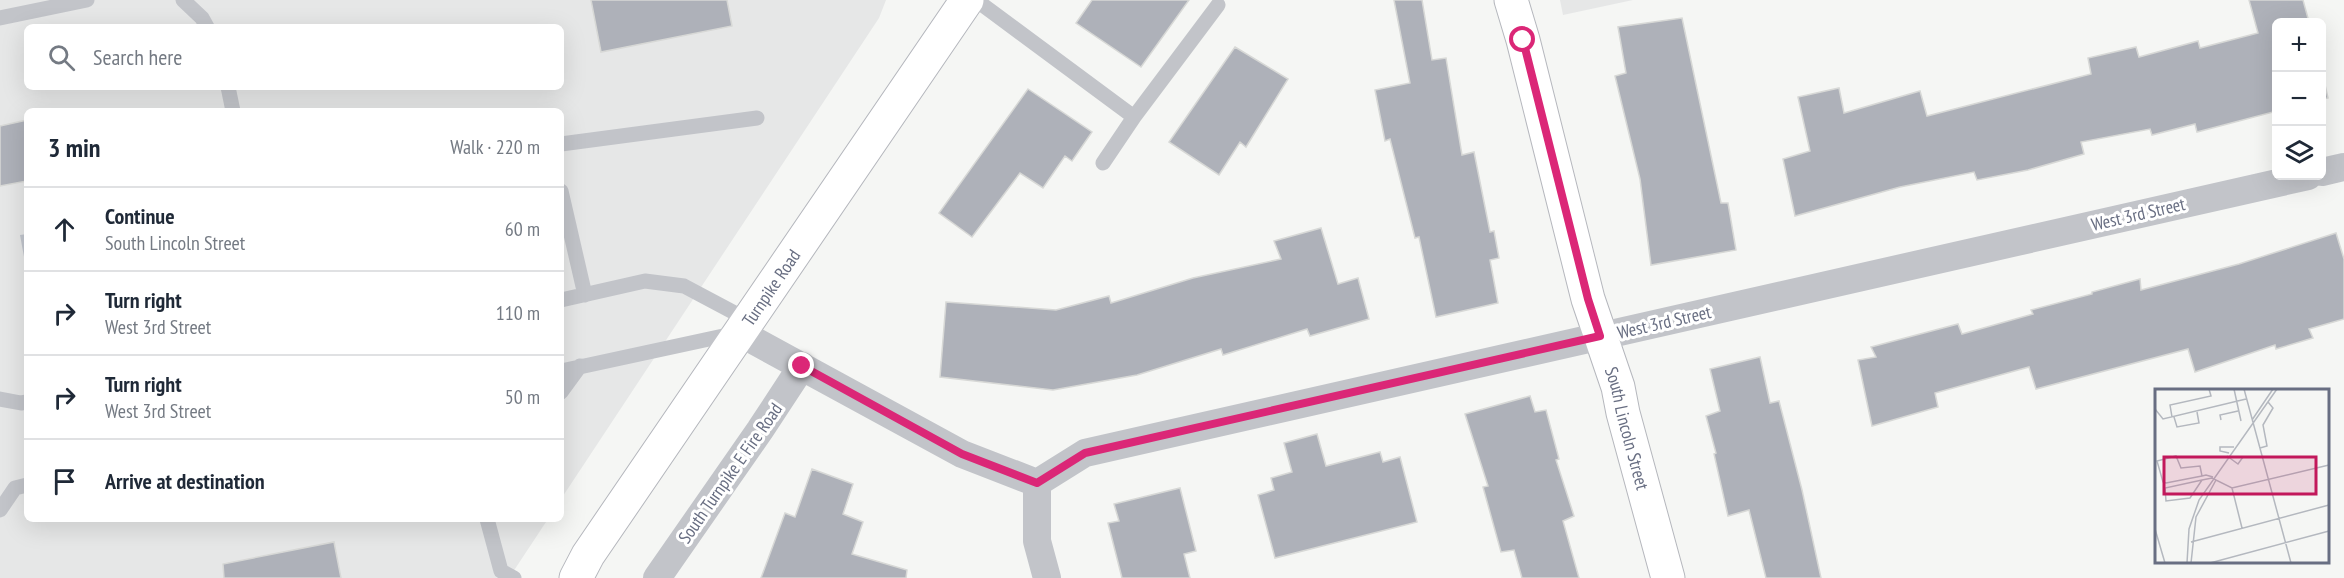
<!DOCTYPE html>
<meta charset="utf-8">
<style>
body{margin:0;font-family:"PT Sans Narrow",sans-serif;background:#f6f6f7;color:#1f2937}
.controls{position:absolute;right:18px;top:18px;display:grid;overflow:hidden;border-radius:9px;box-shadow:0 6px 24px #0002}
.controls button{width:54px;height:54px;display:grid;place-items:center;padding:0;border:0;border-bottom:2px solid #e0e1e3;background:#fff;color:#1f2937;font:30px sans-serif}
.stop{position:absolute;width:18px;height:18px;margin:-14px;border:4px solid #db2777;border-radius:50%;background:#fff}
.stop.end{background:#db2777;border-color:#fff;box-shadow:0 2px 6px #0008}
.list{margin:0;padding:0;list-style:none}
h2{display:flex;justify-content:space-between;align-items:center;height:78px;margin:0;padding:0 24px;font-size:26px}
h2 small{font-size:20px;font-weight:400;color:#747a83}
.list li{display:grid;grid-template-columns:39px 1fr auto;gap:18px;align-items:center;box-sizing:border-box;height:84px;padding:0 24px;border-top:2px solid #e0e1e3}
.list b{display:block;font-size:22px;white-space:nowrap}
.list p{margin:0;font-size:20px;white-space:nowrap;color:#747a83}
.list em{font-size:20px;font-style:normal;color:#747a83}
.icon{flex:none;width:33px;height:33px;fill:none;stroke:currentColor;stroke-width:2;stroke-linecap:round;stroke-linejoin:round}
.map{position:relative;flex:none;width:2344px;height:578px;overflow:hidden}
.search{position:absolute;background:#fff;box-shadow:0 6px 24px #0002;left:24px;top:24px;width:540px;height:66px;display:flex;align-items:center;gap:15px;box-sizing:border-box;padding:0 21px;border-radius:9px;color:#747a83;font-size:22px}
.panel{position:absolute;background:#fff;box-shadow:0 6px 24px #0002;left:24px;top:108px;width:540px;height:414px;border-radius:9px}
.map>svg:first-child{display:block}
.built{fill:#e6e7e7;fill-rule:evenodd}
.water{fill:#c1c5cd}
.building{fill:#aeb1b9;stroke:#d7d8d6;stroke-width:1.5}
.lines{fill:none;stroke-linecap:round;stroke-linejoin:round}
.secondary-casing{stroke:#b5b7bd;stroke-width:35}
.lane{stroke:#c2c4c9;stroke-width:15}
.street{stroke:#c2c4c9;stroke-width:28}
.secondary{stroke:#fff;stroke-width:33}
.route{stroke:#db2777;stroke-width:8}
.labels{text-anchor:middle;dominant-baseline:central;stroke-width:6;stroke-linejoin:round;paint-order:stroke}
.street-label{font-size:18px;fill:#686e82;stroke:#fff}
.inset-road{fill:none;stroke:#b4b8bf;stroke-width:1.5}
.view{fill:#c2185b;fill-opacity:0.15;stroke:#c2185b;stroke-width:3}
.inset-edge{fill:none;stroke:#686e82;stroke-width:3}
</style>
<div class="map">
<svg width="2344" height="578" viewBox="0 0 2344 578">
<rect width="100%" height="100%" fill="#f5f6f4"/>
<path class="built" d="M0 0H886L879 18 561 499V111H27V519H548L509 578H0ZM27 27H561V87H27Z
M1560 0H1633L1563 15Z"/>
<path class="water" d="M27 234V273L20 235Z"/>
<path class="building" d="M591 0H727L732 26 601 52Z
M1092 0H1189L1141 67 1076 23Z
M1394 0H1422L1432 60 1446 58 1462 155 1474 152 1490 232 1494 231 1499 258 1490 260 1498 303 1436 317 1419 237 1415 238 1390 139 1385 141 1375 90 1410 83Z
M2249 0H2303L2309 22H2277V111L2197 132 2195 124 2152 135 2150 129 2081 142 2084 154 2028 170 1977 180 1974 172 1900 187 1795 216 1783 159 1810 151 1798 97 1839 88 1844 113 1920 91 1927 116 2091 74 2088 58 2136 47 2139 57 2198 41 2200 48 2258 33Z
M1682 18 1721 203H1728L1736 250 1651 265 1640 179 1615 76 1626 73 1618 27Z
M1235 47 1288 79 1246 147 1240 142 1219 175 1169 142Z
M2322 72 2328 98 2322 99Z
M1028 89 1092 132 1072 161 1065 156 1043 188 1020 173 972 237 939 213Z
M27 120V181L0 186V126Z
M1321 228 1338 284 1358 278 1369 319 1310 336 1307 329 1223 355 1221 349 1137 375 1053 390 940 377 946 302 1056 310 1109 296 1111 303 1193 278 1281 259 1274 241Z
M2336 233 2344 259V319L2309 329 2313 338 2276 349 2275 345 2195 372 2188 349 2036 389 2029 367 1935 393 1938 407 1872 426 1858 360 1876 357 1871 347 1958 324 1962 334 2033 314 2031 310 2092 294V292L2140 279 2141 290 2239 264Z
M1760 357 1770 403 1779 401 1802 490 1821 578H1766L1749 510 1728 516 1714 454 1716 453 1706 416 1720 411 1710 369Z
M1530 396 1535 412 1546 410 1559 459 1556 460 1574 516 1563 521 1579 578H1522L1514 550 1501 552 1483 487 1488 486 1465 414Z
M1317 434 1326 466 1380 452 1383 462 1400 457 1417 522 1275 558 1258 495 1274 490 1271 478 1292 472 1284 443Z
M812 469 853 484 843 514 863 522 852 554 907 570 906 578H761L785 513 795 517Z
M1180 488 1196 551 1184 554 1190 578H1122L1108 523 1119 521 1114 504Z
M334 542 341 578H224L223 564Z"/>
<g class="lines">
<defs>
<g id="secondary">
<path id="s1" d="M1511 0 1523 40 1588 299 1618 387 1623 413 1668 578"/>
<path id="s2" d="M576 578 588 555 967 0"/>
</g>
</defs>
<use href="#secondary" class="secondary-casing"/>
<path class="lane" d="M183 0 202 18 207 27
M976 0 1134 117 1218 5
M0 18 87 0
M228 87 233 111
M561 144 757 118
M1103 163 1134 117
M561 191 585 295
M561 300 645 281 684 286 748 320
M561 371 737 333
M561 392 580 366
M0 399 21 403 27 402
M0 510 15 488 27 485
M487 519 501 571 514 578"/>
<path class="street" d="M2322 172 2344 167
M740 333 962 454 1037 483 1085 453 2308 176
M1037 483V541L1047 578
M657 578 760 430 802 366"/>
<use href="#secondary" class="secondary"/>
</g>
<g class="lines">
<path class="route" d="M802 366 962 454 1037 483 1085 453 1600 336 1588 299 1523 40"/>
</g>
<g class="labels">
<g class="street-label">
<text transform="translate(2138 214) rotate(-13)">West 3rd Street</text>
<text stroke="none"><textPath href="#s2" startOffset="350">Turnpike Road</textPath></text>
<text transform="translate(1664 322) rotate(-13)">West 3rd Street</text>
<text stroke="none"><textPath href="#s1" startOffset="444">South Lincoln Street</textPath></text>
<text transform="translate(730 473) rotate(-55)">South Turnpike E Fire Road</text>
</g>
</g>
<g transform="translate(2155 389)">
<rect width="174" height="174" fill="#f5f6f4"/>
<path class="inset-road" d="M79 0 86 32M89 0 136 174M0 20 8 30 91 10M17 28 15 16 56 7 54 0M19 28 22 38 44 34 42 23M66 31 65 26 83 22M97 31 118 0M105 59 112 57 108 36 118 19 113 13M74 64 65 62V58H79M72 67 83 75 88 68M47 87 45 77 26 79 21 67 2 72 8 93 11 94 47 87 51 86 58 88M47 91 35 109 11 112 10 99 47 91 57 89 77 99 174 76M77 99 87 139M0 140 10 174M36 153 174 116M32 174 34 140 44 111 122 0M36 174 41 128 61 91M55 174 174 142"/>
<path class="view" d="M9 68H161V105H9Z"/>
<rect width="174" height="174" class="inset-edge"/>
</g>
</svg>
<div class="controls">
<button>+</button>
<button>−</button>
<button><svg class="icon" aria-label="layers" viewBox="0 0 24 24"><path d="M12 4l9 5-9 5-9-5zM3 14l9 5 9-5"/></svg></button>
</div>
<div class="stop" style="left:1523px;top:40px"></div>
<div class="stop end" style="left:802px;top:366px"></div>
<div class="search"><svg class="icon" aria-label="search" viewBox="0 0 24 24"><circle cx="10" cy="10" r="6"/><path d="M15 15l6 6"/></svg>Search here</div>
<section class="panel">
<h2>3 min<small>Walk · 220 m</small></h2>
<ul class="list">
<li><svg class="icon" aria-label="ahead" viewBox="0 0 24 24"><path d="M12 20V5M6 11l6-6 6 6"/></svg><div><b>Continue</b><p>South Lincoln Street</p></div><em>60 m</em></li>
<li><svg class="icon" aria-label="right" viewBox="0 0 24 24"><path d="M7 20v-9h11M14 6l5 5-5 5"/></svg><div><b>Turn right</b><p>West 3rd Street</p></div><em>110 m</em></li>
<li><svg class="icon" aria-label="right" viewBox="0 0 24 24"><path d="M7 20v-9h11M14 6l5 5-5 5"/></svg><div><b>Turn right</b><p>West 3rd Street</p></div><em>50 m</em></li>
<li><svg class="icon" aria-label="arrive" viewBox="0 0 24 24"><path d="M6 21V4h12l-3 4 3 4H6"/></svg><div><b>Arrive at destination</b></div></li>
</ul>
</section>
</div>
